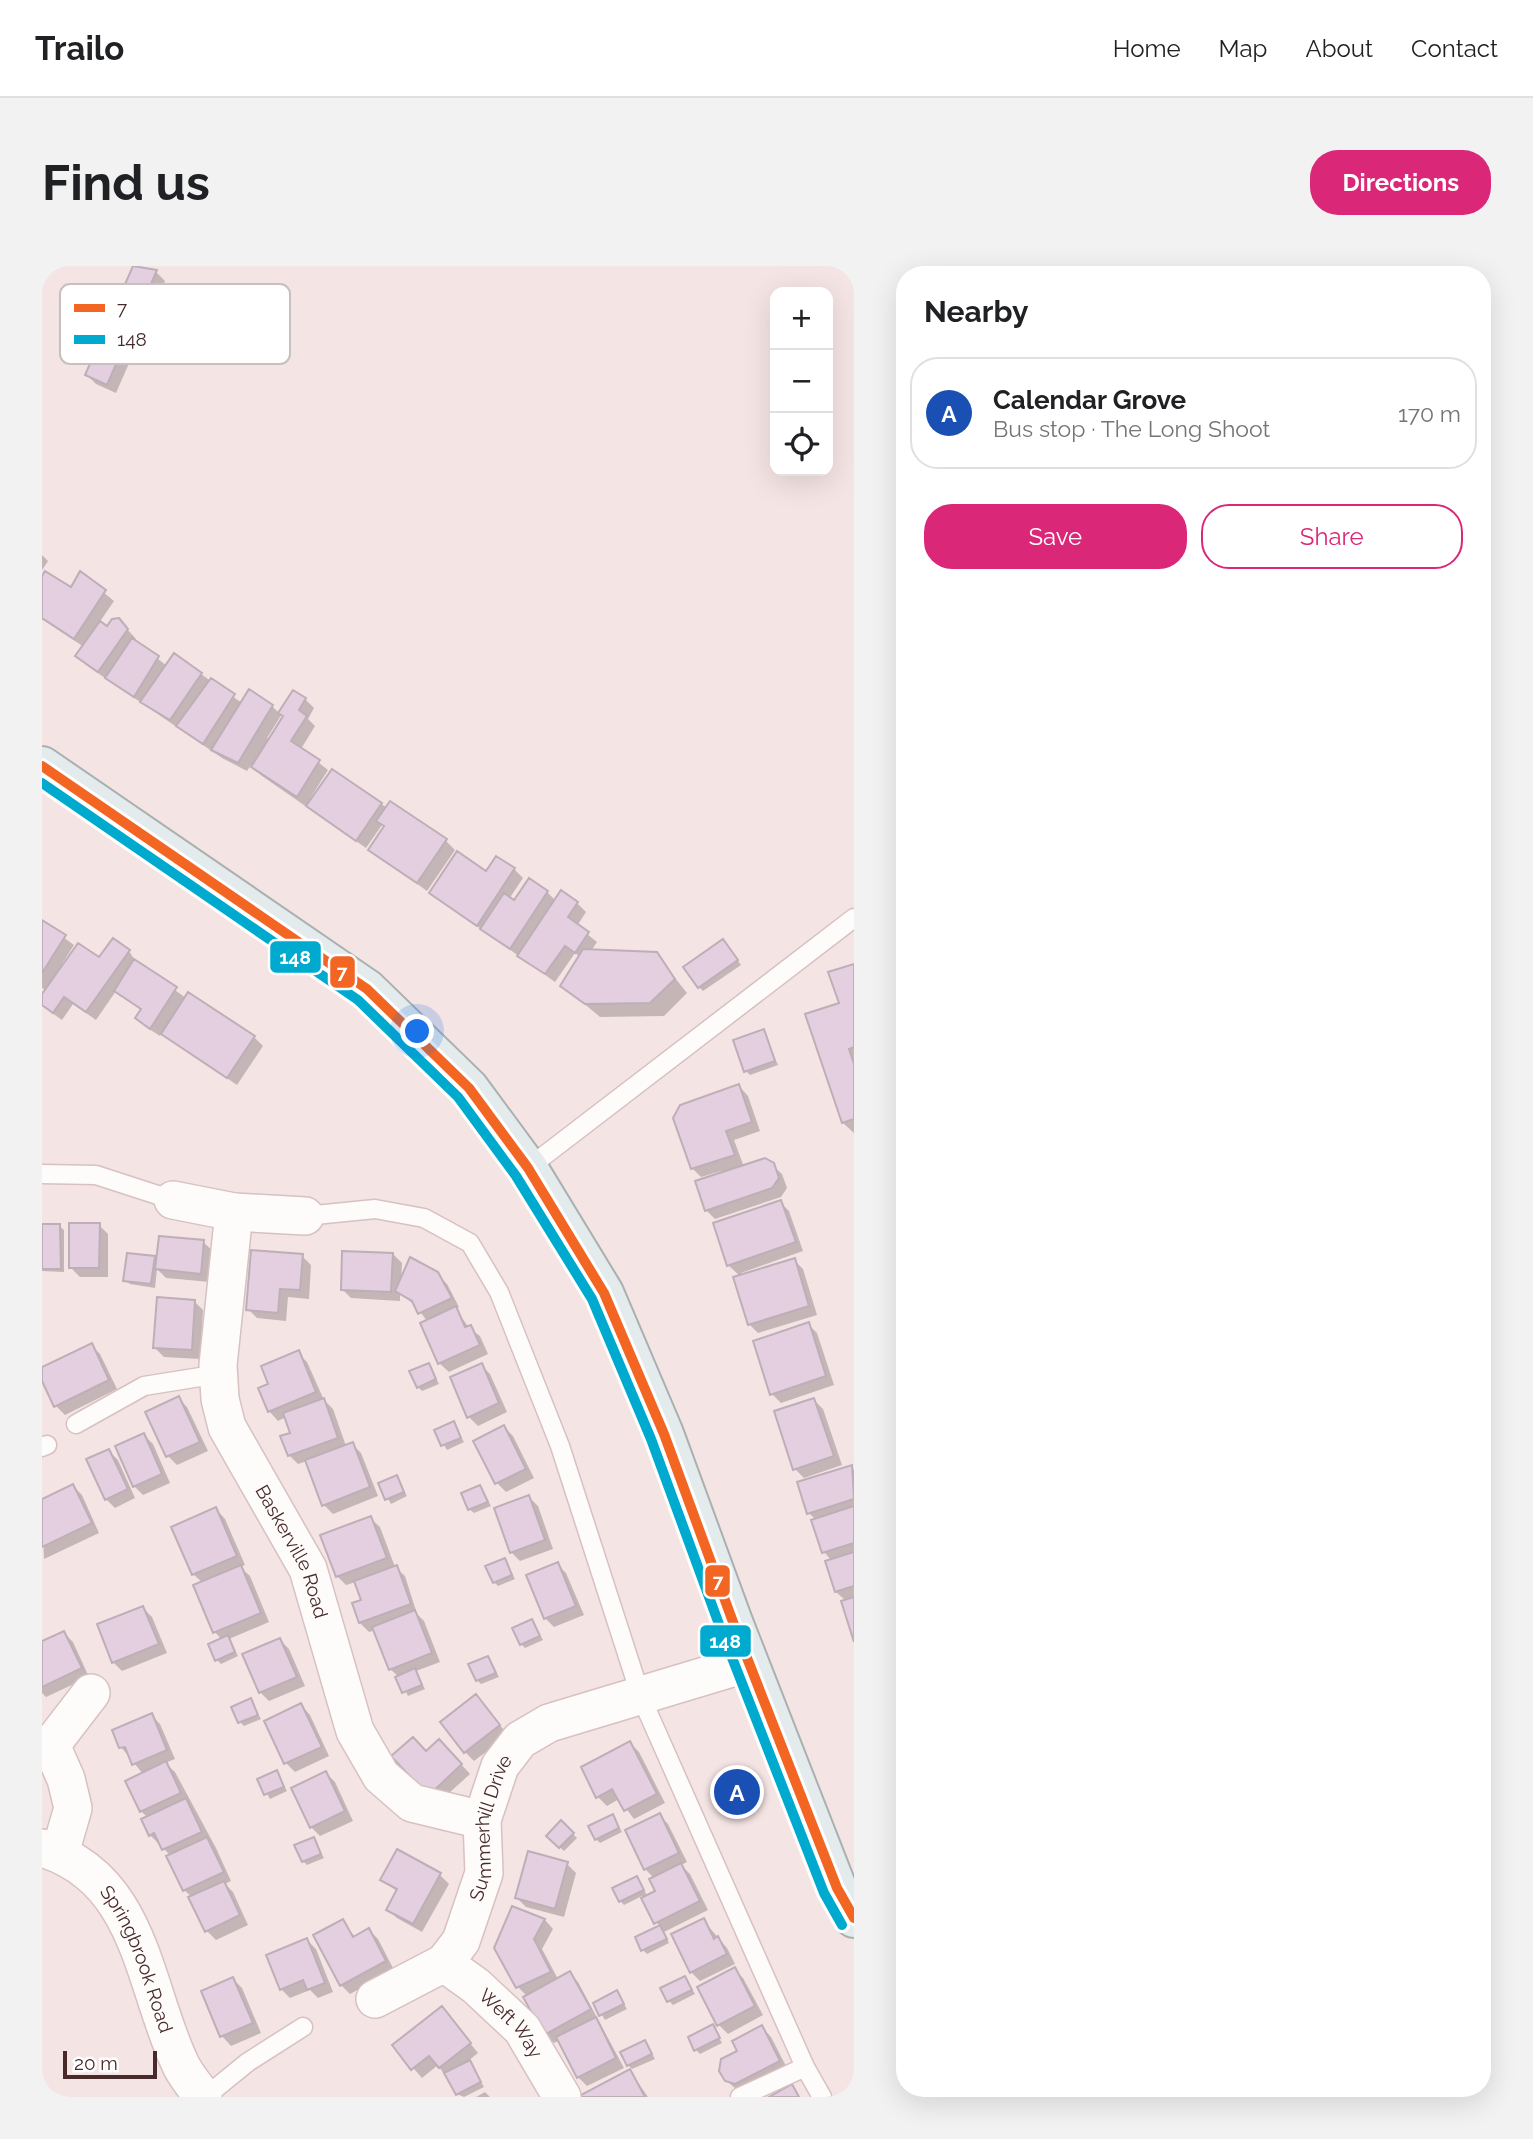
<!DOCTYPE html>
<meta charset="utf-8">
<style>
body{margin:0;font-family:Raleway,sans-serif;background:#f2f2f2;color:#202124}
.controls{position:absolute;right:21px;top:21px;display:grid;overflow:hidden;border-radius:14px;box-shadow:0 7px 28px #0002}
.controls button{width:63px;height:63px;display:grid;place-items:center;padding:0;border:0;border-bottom:2px solid #e0e0e0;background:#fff;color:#202124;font:35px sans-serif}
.scale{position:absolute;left:21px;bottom:18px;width:94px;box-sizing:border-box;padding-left:7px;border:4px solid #482a2b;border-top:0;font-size:19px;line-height:24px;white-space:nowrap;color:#482a2b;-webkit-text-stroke:5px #fff;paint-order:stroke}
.you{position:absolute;left:376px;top:766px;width:24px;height:24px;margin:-18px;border:5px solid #fff;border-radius:50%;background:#1a73e8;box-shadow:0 0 0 10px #1a73e833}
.badge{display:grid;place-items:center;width:46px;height:46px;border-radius:50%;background:#db2777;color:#fff;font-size:23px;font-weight:700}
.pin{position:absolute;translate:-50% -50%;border:4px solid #fff;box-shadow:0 2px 7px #0006}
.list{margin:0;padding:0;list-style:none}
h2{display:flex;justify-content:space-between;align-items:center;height:91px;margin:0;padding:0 28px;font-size:30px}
h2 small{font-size:23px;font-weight:400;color:#757577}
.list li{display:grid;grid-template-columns:46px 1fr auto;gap:21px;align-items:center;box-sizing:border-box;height:112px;margin:0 14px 14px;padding:0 14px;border:2px solid #e0e0e0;border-radius:28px}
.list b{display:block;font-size:26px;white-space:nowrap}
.list p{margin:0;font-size:23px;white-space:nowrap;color:#757577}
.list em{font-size:23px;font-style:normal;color:#757577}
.actions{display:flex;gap:14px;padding:21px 28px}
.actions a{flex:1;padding:16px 0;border:2px solid #db2777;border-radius:28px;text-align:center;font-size:24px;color:#db2777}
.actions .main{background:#db2777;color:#fff}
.icon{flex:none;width:38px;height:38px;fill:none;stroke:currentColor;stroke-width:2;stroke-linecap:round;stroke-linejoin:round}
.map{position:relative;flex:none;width:812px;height:1831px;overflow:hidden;border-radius:28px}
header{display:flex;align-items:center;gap:42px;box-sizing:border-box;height:98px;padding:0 35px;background:#fff;border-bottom:2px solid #e0e0e0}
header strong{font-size:33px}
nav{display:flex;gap:38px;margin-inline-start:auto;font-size:24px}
.intro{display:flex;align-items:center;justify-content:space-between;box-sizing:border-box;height:168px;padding:0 42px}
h1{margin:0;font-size:49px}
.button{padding:18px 32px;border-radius:28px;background:#db2777;color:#fff;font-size:24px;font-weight:700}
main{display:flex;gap:42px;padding:0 42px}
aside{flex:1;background:#fff;border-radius:28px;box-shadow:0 7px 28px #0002}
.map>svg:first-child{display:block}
.shadow{fill:#0003;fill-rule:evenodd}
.building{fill:#e3cfdf;stroke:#bdaeb8;stroke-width:2}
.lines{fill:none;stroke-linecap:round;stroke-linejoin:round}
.lane-casing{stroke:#d7c1c1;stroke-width:21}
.street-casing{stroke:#d7c1c1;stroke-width:40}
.primary-casing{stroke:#aab0b0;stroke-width:42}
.lane{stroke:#fefbfb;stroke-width:18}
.street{stroke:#fefbfb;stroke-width:37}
.primary{stroke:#e4ebec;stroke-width:38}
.bus-1-casing{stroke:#fff;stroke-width:16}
.bus-2-casing{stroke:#fff;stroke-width:16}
.bus-1{stroke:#f26522;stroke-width:10}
.bus-2{stroke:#00a9ce;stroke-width:10}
.labels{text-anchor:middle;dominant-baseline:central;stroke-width:5;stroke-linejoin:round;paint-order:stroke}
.street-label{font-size:19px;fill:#482a2b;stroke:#fff}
.key{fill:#fff;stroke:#c8bfbf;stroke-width:2}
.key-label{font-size:19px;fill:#482a2b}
.line-badge{stroke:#fff;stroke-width:2.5}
.badge-label{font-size:19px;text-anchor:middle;font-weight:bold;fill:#fff}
</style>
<header>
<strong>Trailo</strong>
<nav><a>Home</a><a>Map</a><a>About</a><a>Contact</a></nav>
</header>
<div class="intro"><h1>Find us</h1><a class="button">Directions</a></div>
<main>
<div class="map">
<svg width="812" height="1831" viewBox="0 0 812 1831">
<rect width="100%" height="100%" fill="#f5e4e4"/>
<path class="shadow" d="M93 0 114 6 123 15 74 127 54 118 45 109Z
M0 289 6 295 0 304Z
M39 308 72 335 57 357 66 363 77 354 94 373 93 375 125 400 132 389 200 437 230 440 238 448 252 426 263 433 272 442 266 453 273 460 259 483 286 504 269 531 339 538 404 575 413 584 385 625 328 584 343 562 340 559 324 582 220 510 209 499 205 505 180 492 44 399 36 390 42 381 0 353V313L29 323ZM240 448 242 451 228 474 225 472Z
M472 603 481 612 467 633 473 636 505 626 514 635 535 637 544 646 535 660 555 676 549 685 614 688 645 727 622 750 558 751 520 719 538 691 533 687 513 716 389 627 445 607Z
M0 656 32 679 20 698 22 700 87 685 94 696 144 732 212 771 221 780 195 819 120 767 118 770 104 761 95 752 100 745 74 725 54 754 31 738 20 754 6 744 0 738 5 725 0 722Z
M685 679 699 699 661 725 657 721Z
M812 699V867L801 857 799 738Z
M721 765 736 799 708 809 704 805Z
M697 820 706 830 718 865 692 874 702 901 730 899 740 908 745 922 739 931 673 953 664 944 679 905 659 911 650 902Z
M738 936 747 945 761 985 699 1007 700 1010 752 994 761 1003 775 1049 716 1067 707 1058 698 1010 686 999Z
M57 959 66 968V1011H38L29 1002Z
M0 960H17L22 964V1006L0 1005Z
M161 976 171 985 168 1016 124 1012 115 1003 113 1022 88 1018 83 1014 112 992 116 995Z
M351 988 360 997 359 1016 395 1008 405 1018 417 1041 414 1043 427 1062 438 1070 446 1088 407 1106 397 1097 385 1055 373 1039 358 1028V1035L309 1032 300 1023Z
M260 990 269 999 267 1033 246 1031 244 1055 215 1052 206 1043Z
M152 1035 161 1044 158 1093 122 1091 113 1082Z
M766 1058 775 1067 792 1119 739 1137 730 1128Z
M49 1079 58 1088 75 1123 23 1149 14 1140 0 1111V1103Z
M256 1087 265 1096 282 1134 291 1143 304 1180 310 1178 319 1187 336 1230 291 1248 282 1239 265 1195 256 1198 247 1189 250 1168 244 1151 236 1155 227 1145 228 1119Z
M387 1099 397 1118 380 1125 376 1121Z
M439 1099 448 1108 465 1146 436 1160 427 1151Z
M136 1132 145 1141 166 1185 135 1199 126 1190 106 1147Z
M772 1134 781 1143 800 1199 762 1212 753 1203Z
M411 1157 422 1176 405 1184 394 1165Z
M462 1161 471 1170 492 1212 464 1226 455 1217 434 1175Z
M102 1169 111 1178 128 1217 101 1229 92 1220Z
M67 1185 76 1194 93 1232 73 1242 64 1233Z
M809 1201 812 1204V1371L804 1335 794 1326 790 1295 782 1286 774 1254 767 1247Z
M355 1211 365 1230 349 1238 338 1218Z
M31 1220 40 1229 57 1267 2 1293 0 1235Z
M438 1221 449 1240 432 1247 427 1243Z
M487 1231 496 1240 511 1283 478 1295 469 1286Z
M174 1243 183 1253 203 1299 198 1301 208 1310 227 1356 187 1373 196 1390 179 1398 175 1394 180 1374 173 1366 161 1317 151 1308Z
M328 1252 338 1261 353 1301 363 1310 375 1348 382 1355 398 1396 374 1405 383 1423 366 1430 357 1411 348 1403 333 1364 327 1366 318 1357 312 1338 321 1335 314 1316 304 1319 295 1310Z
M463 1294 473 1313 456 1320 452 1316Z
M515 1298 524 1307 542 1349 512 1361 503 1352Z
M101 1342 110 1351 125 1387 80 1405 71 1396Z
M490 1355 501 1374 483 1382 479 1378Z
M22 1367 31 1376 47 1411 4 1431 0 1427V1377Z
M238 1374 247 1383 263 1420 227 1435 218 1426Z
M446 1392 457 1411 439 1418 435 1414Z
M434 1430 466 1469 432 1495 423 1486Z
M208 1434 219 1453 202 1460 198 1456Z
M259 1439 268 1449 287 1490 253 1506 244 1497 224 1456Z
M109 1449 118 1458 133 1493 123 1497 133 1506 174 1582 189 1615 183 1618 191 1626 206 1659 174 1674 165 1665 150 1631 142 1624 129 1590 108 1569 106 1552 99 1545 101 1508 79 1481Z
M588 1477 597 1486 623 1537 592 1553 577 1533 565 1540 556 1531Z
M406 1484 428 1508 396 1537 384 1487Z
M235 1506 245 1525 228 1533 217 1513Z
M284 1507 293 1516 311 1555 278 1570 269 1561Z
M617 1549 626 1558 645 1596 639 1599 648 1608 666 1644 622 1666 627 1677 605 1688 601 1684 618 1661 600 1630 582 1639 578 1635 595 1612 606 1631 615 1626 612 1612 603 1603Z
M571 1550 580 1566 558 1577 554 1573Z
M519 1556 535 1572 522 1585 506 1570Z
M271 1573 282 1592 265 1599 261 1595Z
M525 1598 534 1607 522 1651 484 1641 475 1632Z
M398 1609 407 1618 380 1666 355 1652 346 1643 356 1626 340 1614Z
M471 1643 503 1654 511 1663 500 1683 516 1713 527 1707 536 1716 582 1802 545 1820 536 1811 518 1774 512 1777 503 1768 485 1730 476 1721Z
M661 1654 685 1682 693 1698 658 1715 649 1706Z
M300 1655 313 1671 327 1664 336 1673 352 1704 308 1728 299 1719Z
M265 1674 274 1683 291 1726 276 1732 268 1724 248 1732 239 1723Z
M692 1703 701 1712 721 1749 686 1768 677 1759Z
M643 1712 653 1728 631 1739 627 1735Z
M191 1713 200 1722 219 1767 189 1780 180 1770 161 1726Z
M575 1727 585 1743 563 1754 553 1737Z
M408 1752 436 1787 426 1795 442 1821 422 1831 415 1828 396 1799 380 1812 352 1780Z
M670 1760 680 1777 658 1788 654 1784Z
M720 1761 729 1771 746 1804 703 1826 694 1823 684 1814 697 1786Z
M603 1776 613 1793 590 1803 586 1799Z
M588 1805 606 1831H539Z
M443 1826 448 1831H434Z"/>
<path class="building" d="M91 0 115 4 65 119 43 109Z
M3 305 29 321 38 305 64 324 32 373 0 352V310Z
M77 352 86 363 56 406 33 390 58 355 65 360 70 353Z
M90 372 117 390 92 431 63 412Z
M132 387 160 407 128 454 98 436Z
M169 412 193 428 161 478 134 460Z
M207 423 231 439 196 497 169 484Z
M251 424 264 432 257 444 265 450 249 475 278 494 255 531 209 501 241 450 236 447Z
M290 503 340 537 314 575 264 540Z
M348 535 405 573 375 617 326 584 342 560 334 555Z
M415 585 444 605 454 590 473 602 435 660 387 627Z
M487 612 506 625 468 683 438 663 462 627 472 634Z
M519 624 536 636 526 651 547 666 533 687 523 680 503 708 475 690Z
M0 654 24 669 0 707Z
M71 672 88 684 44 746 22 731 11 747 0 739V728L36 677 57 691Z
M681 673 696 694 656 722 641 701Z
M541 683 615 686 633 713 608 737 543 738 518 720Z
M92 693 135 721 108 763 93 752 99 743 72 725Z
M812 698V781L807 783 812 798V853L800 857 763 748 797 737 786 706Z
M146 726 213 770 185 812 119 768Z
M722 763 733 795 702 806 691 774Z
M697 818 710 856 684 865 693 889 649 903 631 852 638 839Z
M723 892 732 897 737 912 730 922 663 945 653 915Z
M739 934 754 976 685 1000 671 957Z
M27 957H58L57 1002H27Z
M0 958H18L19 1003H0Z
M117 970 162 974 159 1008 113 1003Z
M209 984 261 988 258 1024 238 1023 236 1047 204 1044Z
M300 985 351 987 349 1026 299 1024Z
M85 987 113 990 109 1018 81 1015Z
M368 991 396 1006 410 1032 376 1048 370 1035 353 1025Z
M753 992 767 1040 706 1059 691 1011Z
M115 1031 153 1034 150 1084 111 1082Z
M414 1040 423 1061 429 1059 438 1079 396 1098 378 1057Z
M767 1056 784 1110 728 1129 711 1075Z
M50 1077 67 1114 12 1141 0 1115V1101Z
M257 1084 274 1126 226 1146 216 1122 226 1118 219 1100Z
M387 1097 394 1113 375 1122 367 1105Z
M440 1097 457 1137 425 1152 408 1111Z
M137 1130 158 1176 124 1191 103 1146Z
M282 1132 296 1172 246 1190 238 1170 248 1167 241 1147Z
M772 1132 792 1190 751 1204 732 1145Z
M412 1155 419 1172 399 1180 392 1164Z
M462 1159 484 1203 453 1218 431 1175Z
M102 1167 120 1208 91 1221 73 1180Z
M311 1176 328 1221 280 1240 263 1194Z
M67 1183 86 1223 63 1234 44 1193Z
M810 1199 812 1233 765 1248 755 1216Z
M355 1209 362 1226 343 1234 336 1217Z
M31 1218 50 1257 0 1281V1233Z
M438 1219 446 1236 426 1244 419 1227Z
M487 1229 503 1274 468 1287 452 1242Z
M812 1240V1277L780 1287 769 1254Z
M174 1241 195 1290 150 1309 129 1261Z
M329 1250 345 1292 294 1311 278 1269Z
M812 1286V1320L793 1326 783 1295Z
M463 1292 470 1309 451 1317 443 1300Z
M516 1296 534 1340 502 1353 484 1309Z
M199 1299 219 1347 171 1367 151 1319Z
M355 1299 369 1338 317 1357 310 1337 319 1334 312 1315Z
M812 1331V1376L799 1335Z
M101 1340 117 1378 70 1397 55 1358Z
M373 1344 390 1387 347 1404 330 1361Z
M490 1353 498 1370 478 1379 470 1362Z
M22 1365 40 1402 0 1421V1375Z
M186 1369 193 1386 173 1395 166 1378Z
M238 1372 255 1411 217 1427 200 1388Z
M446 1390 454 1407 434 1415 426 1398Z
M373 1402 380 1419 360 1427 353 1411Z
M434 1428 458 1459 422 1487 398 1456Z
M209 1432 216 1449 196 1457 189 1441Z
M259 1437 280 1481 242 1498 222 1455Z
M110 1447 125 1484 90 1499 83 1481 77 1482 70 1464Z
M371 1471 384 1485 397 1473 420 1498 386 1530 349 1490Z
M588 1475 615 1528 582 1545 570 1523 554 1532 539 1501Z
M124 1495 139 1527 98 1546 83 1515Z
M235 1504 242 1521 222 1529 215 1513Z
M284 1505 303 1545 268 1562 249 1522Z
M144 1532 160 1566 120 1584 112 1567 107 1570 99 1553Z
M618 1547 637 1587 602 1604 583 1564Z
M571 1548 577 1562 553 1574 546 1560Z
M519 1554 532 1567 517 1582 504 1570Z
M165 1571 182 1606 141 1625 124 1590Z
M272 1571 279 1588 260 1596 252 1579Z
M355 1583 399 1607 371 1658 344 1644 355 1623 338 1614Z
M486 1585 526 1596 513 1643 473 1632Z
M639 1597 658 1635 612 1658 599 1632 613 1625 607 1613Z
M595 1610 602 1624 577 1636 570 1622Z
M182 1615 198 1649 163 1666 146 1631Z
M470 1640 503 1653 492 1673 509 1706 474 1722 452 1682Z
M662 1652 672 1673 676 1670 685 1688 648 1707 629 1668Z
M301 1653 311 1671 327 1662 344 1695 298 1720 271 1669Z
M618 1659 625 1673 599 1685 593 1671Z
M265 1672 283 1717 265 1724 261 1714 238 1724 224 1689Z
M693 1701 713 1740 675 1760 655 1721Z
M528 1705 549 1743 502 1769 481 1731Z
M643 1710 650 1724 625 1736 618 1722Z
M191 1711 211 1757 178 1771 159 1725Z
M575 1724 582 1738 557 1750 551 1737Z
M400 1740 429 1777 397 1802 387 1790 369 1804 350 1779Z
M554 1751 574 1792 535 1812 514 1771Z
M671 1758 678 1772 652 1785 646 1771Z
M720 1759 738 1795 693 1818 683 1815 677 1805 679 1793 695 1785 690 1775Z
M603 1774 610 1788 585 1800 578 1786Z
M428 1794 439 1816 414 1829 402 1807Z
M588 1803 603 1831H537V1830Z
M750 1818 757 1831H727Z"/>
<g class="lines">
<defs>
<path id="lane" d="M486 902 812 652
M0 908 54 909 131 934
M263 950 333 943 382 952 428 977 457 1026 518 1180 599 1431 763 1801 780 1831
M34 1158 102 1120 177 1108
M0 1181 5 1179
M163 1831 206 1796 261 1761
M698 1831 763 1801"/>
<g id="street">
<path d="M131 934 192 946"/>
<path id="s1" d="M263 950 192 946 176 1099 178 1133 185 1161 266 1303 313 1465 339 1510 370 1537 440 1554"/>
<path d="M0 1479H9L49 1427"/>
<path d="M9 1479 24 1513 31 1542 18 1587"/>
<path id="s2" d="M0 1582C98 1611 101 1717 137 1795 142 1808 153 1820 161 1831"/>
<path id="s3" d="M402 1697 434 1720 480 1763 520 1831"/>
<path id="s4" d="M333 1733 402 1697 419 1675 442 1607 440 1554 458 1500 478 1474 507 1457 706 1397"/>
</g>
<path id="primary" d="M0 500 325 723 427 822 486 902 562 1027 622 1168 691 1356 795 1622 812 1652"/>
</defs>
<use href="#lane" class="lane-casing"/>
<use href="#street" class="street-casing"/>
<use href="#primary" class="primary-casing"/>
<use href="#lane" class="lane"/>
<use href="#street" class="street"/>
<use href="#primary" class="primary"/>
<defs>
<path id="bus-1" d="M0 500 325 723 427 822 486 902 562 1027 622 1168 691 1356 795 1622 812 1652"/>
<path id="bus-2" d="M0 517 316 734 416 831 474 910 550 1033 609 1173 678 1361 782 1627 800 1659"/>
</defs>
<use href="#bus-1" class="bus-1-casing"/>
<use href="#bus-2" class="bus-2-casing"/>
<use href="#bus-1" class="bus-1"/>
<use href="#bus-2" class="bus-2"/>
</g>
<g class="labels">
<g class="street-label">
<text stroke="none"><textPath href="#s1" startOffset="429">Baskerville Road</textPath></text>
<text stroke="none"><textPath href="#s4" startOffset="224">Summerhill Drive</textPath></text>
<text stroke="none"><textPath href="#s2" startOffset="154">Springbrook Road</textPath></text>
<text stroke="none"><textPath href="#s3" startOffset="91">Weft Way</textPath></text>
</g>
</g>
<rect x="18" y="18" width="230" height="80" rx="10" class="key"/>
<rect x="32" y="38" width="31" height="8" fill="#f26522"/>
<rect x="32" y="69" width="31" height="9" fill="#00a9ce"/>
<g class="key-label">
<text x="75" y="49">7</text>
<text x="75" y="80">148</text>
</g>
<g class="line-badge">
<rect x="227" y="674" width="53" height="34" rx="7" fill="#00a9ce"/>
<rect x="287" y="689" width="27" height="34" rx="7" fill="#f26522"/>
<rect x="662" y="1298" width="27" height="34" rx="7" fill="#f26522"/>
<rect x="657" y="1358" width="53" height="34" rx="7" fill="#00a9ce"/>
</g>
<g class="badge-label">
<text x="253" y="698">148</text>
<text x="300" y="713">7</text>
<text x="676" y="1322">7</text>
<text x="683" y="1382">148</text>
</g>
</svg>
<div class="controls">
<button>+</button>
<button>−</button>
<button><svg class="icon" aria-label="locate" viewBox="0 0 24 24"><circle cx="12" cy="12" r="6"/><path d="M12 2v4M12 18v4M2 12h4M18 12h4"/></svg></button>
</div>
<div class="scale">20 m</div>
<div class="you"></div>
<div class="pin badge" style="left:695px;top:1526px;background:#1a4fb4">A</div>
</div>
<aside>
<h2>Nearby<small></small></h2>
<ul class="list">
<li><span class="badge" style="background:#1a4fb4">A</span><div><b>Calendar Grove</b><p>Bus stop · The Long Shoot</p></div><em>170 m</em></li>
</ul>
<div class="actions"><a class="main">Save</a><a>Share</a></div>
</aside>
</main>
